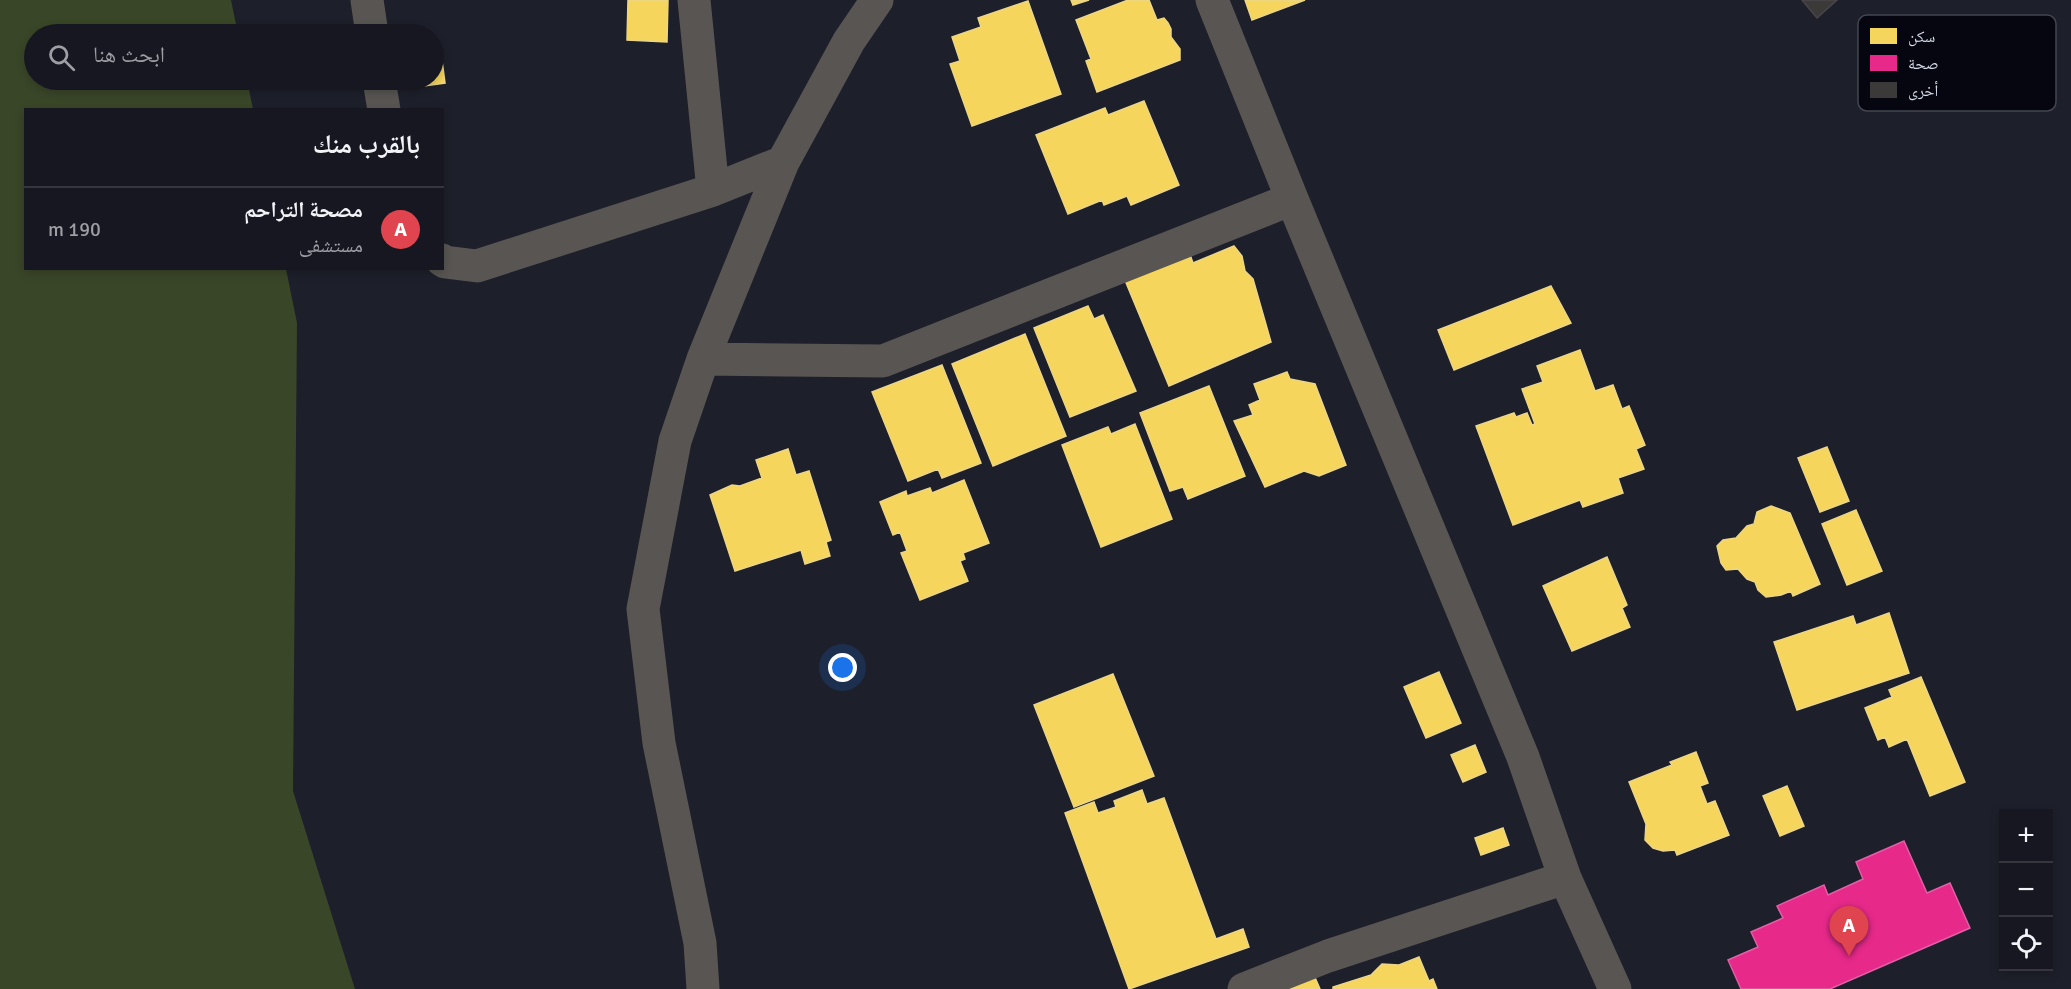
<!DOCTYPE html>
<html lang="ar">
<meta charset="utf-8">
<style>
body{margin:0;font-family:Signika,"Noto Naskh Arabic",sans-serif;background:#23242d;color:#f1f3f6;direction:rtl}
.controls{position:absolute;right:18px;bottom:18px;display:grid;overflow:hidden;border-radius:0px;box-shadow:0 3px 9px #0003}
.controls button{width:54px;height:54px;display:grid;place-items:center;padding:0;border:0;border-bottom:2px solid #35363e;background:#161720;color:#f1f3f6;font:30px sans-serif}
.you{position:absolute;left:843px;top:668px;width:21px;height:21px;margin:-15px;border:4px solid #fff;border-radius:50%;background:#1a73e8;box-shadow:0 0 0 9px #1a73e833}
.badge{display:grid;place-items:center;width:39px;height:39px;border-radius:50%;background:#9598a6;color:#fff;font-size:20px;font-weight:700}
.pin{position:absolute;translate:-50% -50px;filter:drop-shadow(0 2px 3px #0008)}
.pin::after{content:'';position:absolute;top:32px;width:21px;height:18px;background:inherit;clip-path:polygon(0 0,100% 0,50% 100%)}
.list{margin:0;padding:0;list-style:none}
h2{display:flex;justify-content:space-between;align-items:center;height:78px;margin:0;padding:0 24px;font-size:26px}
h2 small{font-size:20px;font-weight:400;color:#9e9fa5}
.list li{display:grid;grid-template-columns:39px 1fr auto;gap:18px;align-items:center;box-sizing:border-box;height:84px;padding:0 24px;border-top:2px solid #35363e}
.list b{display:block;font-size:22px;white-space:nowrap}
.list p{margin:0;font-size:20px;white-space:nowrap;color:#9e9fa5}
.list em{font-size:20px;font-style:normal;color:#9e9fa5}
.icon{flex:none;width:33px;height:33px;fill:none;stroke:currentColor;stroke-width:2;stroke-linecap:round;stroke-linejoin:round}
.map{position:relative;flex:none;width:2071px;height:989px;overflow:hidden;direction:ltr}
.search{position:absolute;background:#161720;box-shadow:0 3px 9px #0003;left:24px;top:24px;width:420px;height:66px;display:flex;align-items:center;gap:15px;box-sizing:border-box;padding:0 21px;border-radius:33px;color:#9e9fa5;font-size:22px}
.panel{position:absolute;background:#161720;box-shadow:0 3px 9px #0003;left:24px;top:108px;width:420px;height:162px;border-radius:0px;direction:rtl}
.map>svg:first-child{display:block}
.forest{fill:#3a4628}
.homes{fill:#f6d55c;stroke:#ecd686;stroke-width:1.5}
.health{fill:#e7298a;stroke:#e25ea6;stroke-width:1.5}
.building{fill:#3c3939;stroke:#494649;stroke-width:1.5}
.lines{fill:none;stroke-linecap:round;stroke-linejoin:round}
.street{stroke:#585552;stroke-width:33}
.key{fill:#05060f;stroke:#434550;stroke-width:1.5}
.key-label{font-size:16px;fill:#d5d9e8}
</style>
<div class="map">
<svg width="2071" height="989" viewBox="0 0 2071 989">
<rect width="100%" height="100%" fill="#1d1f2a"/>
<path class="forest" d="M0 0H231L238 34H34V80H247L253 109 26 110V268L286 269 297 323 293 791 355 989H0Z"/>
<path class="homes" d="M628 0H668L667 42 627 40Z
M1071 0H1089L1073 5Z
M1128 0H1149L1157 20 1164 18 1168 23 1171 29V37L1180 49V60L1097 92 1086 61 1091 59 1076 20Z
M1245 0H1305L1252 20Z
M1028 1 1061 94 972 126 950 64 960 61 952 37 981 27 978 18Z
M440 45 445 83 410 88 409 80H434V46Z
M1144 101 1179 185 1131 205 1127 196 1104 205 1102 200 1068 214 1036 135 1105 108 1108 115Z
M1234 246 1242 256 1245 271 1253 279 1271 342 1169 386 1124 278 1189 252 1193 263Z
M1551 286 1571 323 1454 370 1438 330Z
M1088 306 1094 319 1103 315 1136 391 1070 417 1034 328Z
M1025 334 1066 436 993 466 952 364Z
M1580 350 1595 391 1613 385 1622 409 1629 406 1645 445 1636 449 1644 469 1618 478 1623 493 1583 507 1580 500 1513 525 1476 426 1514 413 1516 417 1527 413 1532 425 1535 424 1522 389 1543 382 1537 366Z
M942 365 981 463 942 478 938 469 908 481 872 392Z
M1287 372 1290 379 1315 384 1346 465 1319 476 1304 471 1265 487 1234 421 1253 415 1249 405 1260 400 1254 384Z
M1209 386 1245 476 1188 499 1183 487 1170 491 1140 413Z
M1135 424 1172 519 1101 547 1062 445 1108 427 1111 434Z
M1827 447 1849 501 1820 512 1798 458Z
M788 449 796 475 809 471 831 540 826 542 830 556 805 564 801 550 735 571 710 495 732 485 740 486 762 478 756 460Z
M964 480 989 543 963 553 965 559 960 561 968 581 920 600 901 553 907 551 900 532 893 535 880 502 906 491 907 496 930 488 932 493Z
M1771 506 1790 513 1820 584 1793 596 1791 591 1781 595 1766 597 1758 590 1755 582 1747 579 1738 569 1726 570 1721 563 1717 546 1723 540 1736 538 1747 526 1754 524 1757 512Z
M1856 510 1882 571 1847 585 1822 524Z
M1607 557 1627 605 1622 608 1630 627 1572 651 1543 586Z
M1889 613 1909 673 1797 710 1774 642 1853 616 1856 625Z
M1439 672 1461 723 1426 738 1404 687Z
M1113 674 1154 776 1074 807 1034 705Z
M1921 677 1965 782 1930 796 1907 739 1889 747 1885 737 1878 740 1865 708 1892 697 1889 690Z
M1475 745 1486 772 1463 782 1451 755Z
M1696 752 1708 783 1700 786 1707 804 1715 801 1729 835 1677 855 1675 850 1663 851 1653 848 1645 840 1646 824 1629 782 1672 765 1670 762Z
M1787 786 1804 826 1780 836 1763 796Z
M1142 790 1147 804 1164 798 1216 939 1243 929 1249 947 1129 989 1065 813 1094 802 1098 813 1116 807 1114 801Z
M1503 828 1509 845 1481 855 1475 838Z
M1419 957 1429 981 1433 979 1437 989H1333V987L1371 975 1382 964 1399 965Z
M1310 966 1320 989H1254Z"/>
<path class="health" d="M1904 841 1927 893 1950 883 1970 928 1830 989H1741L1728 960 1758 947 1751 932 1783 918 1777 906 1824 885 1828 895 1863 879 1856 862Z"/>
<path class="building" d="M1802 0H1837L1817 18Z"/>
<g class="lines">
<path class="street" d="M367 0 372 34
M694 0 713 190
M1212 0 1292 199 1523 757 1565 878 1615 989
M379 80 384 110
M442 260 445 262 477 266 713 190 783 162 849 41 877 0
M703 359 883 361 1292 199
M703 989 700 943 659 743 643 609 675 441 703 359 783 162
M1244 989 1328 956 1565 878"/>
</g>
<rect x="1858" y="15" width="198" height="96" rx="9" class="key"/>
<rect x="1870" y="28" width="27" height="16" fill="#f6d55c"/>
<rect x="1870" y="55" width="27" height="16" fill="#e7298a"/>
<rect x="1870" y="82" width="27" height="16" fill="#3c3939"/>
<g class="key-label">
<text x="1908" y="42">سكن</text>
<text x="1908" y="69">صحة</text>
<text x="1908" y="96">أخرى</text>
</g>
</svg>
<div class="controls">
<button>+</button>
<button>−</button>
<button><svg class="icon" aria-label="locate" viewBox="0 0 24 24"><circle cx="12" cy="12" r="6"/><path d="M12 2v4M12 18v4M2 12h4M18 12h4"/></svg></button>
</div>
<div class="you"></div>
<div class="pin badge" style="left:1849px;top:956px;background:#e0444e">A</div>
<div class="search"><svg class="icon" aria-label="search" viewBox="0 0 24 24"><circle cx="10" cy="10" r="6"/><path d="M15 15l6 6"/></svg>ابحث هنا</div>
<section class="panel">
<h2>بالقرب منك<small></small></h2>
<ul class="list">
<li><span class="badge" style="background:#e0444e">A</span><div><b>مصحة التراحم</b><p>مستشفى</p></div><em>190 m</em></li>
</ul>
</section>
</div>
